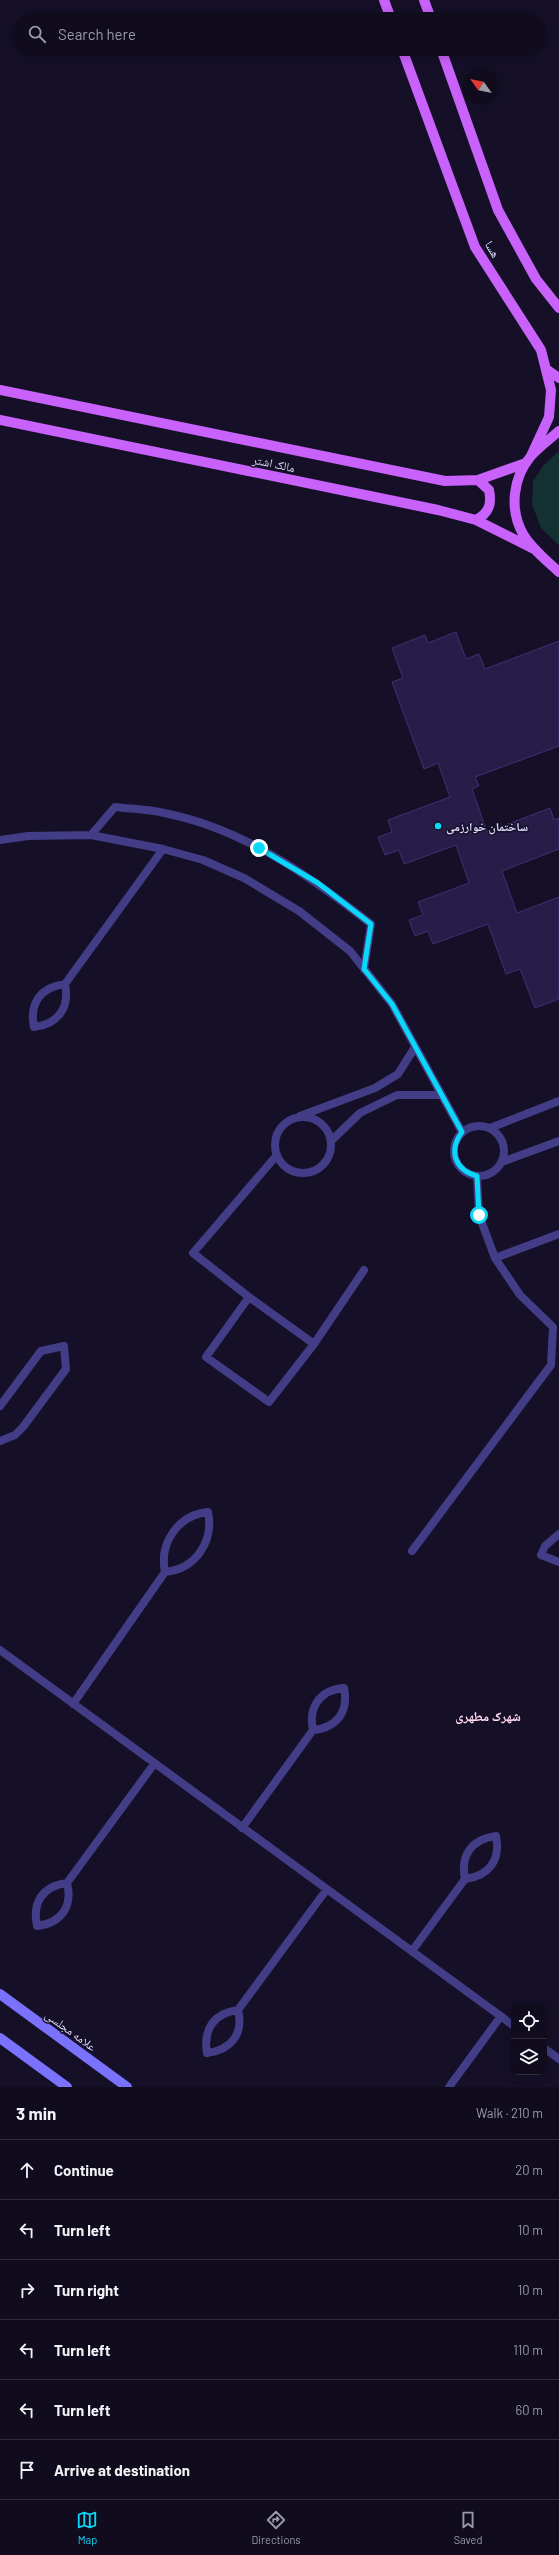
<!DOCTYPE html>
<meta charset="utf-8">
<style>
body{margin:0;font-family:Barlow,"Noto Naskh Arabic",sans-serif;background:#191527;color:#f1f3f6}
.controls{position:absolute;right:12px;bottom:12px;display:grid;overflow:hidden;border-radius:8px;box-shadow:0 2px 10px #0003}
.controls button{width:36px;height:36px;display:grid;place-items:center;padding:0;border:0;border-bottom:1px solid #302c3c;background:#100c1e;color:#f1f3f6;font:20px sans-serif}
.compass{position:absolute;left:463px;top:68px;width:36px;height:36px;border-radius:50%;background:#100c1e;box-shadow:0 2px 10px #0003;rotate:303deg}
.stop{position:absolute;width:12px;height:12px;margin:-9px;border:3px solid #09d8f9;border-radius:50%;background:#fff}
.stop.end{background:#09d8f9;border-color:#fff;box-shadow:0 1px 4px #0008}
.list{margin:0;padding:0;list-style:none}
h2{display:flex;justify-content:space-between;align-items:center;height:52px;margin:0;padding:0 16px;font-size:17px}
h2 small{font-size:13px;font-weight:400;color:#9c9ba4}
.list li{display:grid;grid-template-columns:26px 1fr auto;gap:12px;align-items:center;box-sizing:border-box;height:60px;padding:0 16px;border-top:1px solid #302c3c}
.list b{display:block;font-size:15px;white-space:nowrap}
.list em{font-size:13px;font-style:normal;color:#9c9ba4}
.icon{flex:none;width:22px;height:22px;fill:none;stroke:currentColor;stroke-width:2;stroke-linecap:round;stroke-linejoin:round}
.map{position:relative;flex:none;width:559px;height:2087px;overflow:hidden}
.search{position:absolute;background:#100c1e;box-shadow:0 2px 10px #0003;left:12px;right:12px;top:12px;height:44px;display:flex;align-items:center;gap:10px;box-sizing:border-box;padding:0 14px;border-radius:22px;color:#9c9ba4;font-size:15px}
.sheet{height:412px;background:#100c1e}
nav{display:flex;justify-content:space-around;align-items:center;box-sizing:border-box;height:56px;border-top:1px solid #302c3c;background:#100c1e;font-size:11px;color:#9c9ba4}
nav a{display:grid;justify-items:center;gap:2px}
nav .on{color:#09d8f9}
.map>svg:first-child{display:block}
.green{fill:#143132}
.building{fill:#271d48;stroke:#402f74}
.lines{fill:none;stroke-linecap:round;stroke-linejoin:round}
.service{stroke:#423d86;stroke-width:8}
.secondary{stroke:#7a71fc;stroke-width:10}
.primary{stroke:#c862fb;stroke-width:10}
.route{stroke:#09d8f9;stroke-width:5}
.poi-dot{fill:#09d8f9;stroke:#151028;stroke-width:1.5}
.labels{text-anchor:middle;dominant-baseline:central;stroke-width:3;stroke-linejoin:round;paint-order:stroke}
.street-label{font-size:12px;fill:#ded8fe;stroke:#151028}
.poi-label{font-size:12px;font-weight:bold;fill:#ded8fe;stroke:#151028;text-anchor:start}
.neighbourhood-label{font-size:13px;font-weight:bold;fill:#fedaf0;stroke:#151028}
</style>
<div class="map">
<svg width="559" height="2087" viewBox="0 0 559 2087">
<rect width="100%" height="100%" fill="#151028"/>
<path class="green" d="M559 451V545L541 528 532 504 533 481 543 466Z"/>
<path class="building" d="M456 632 466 659 479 654 485 669 559 641V746L475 777 479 786 472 789 487 832 550 808 554 820 559 818V849L502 871 517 913 559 897V999L535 1008 520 969 506 974 488 924 433 944 428 931 415 936 409 920 423 915 418 902 469 883 456 845 404 864 399 850 385 855 378 837 392 832 388 820 450 797 438 763 424 769 392 682 403 678 392 648 425 635 428 643Z"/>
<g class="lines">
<path class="service" d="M91 835 115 807C131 809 148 809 164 813 242 828 310 876 371 924L364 969
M0 840 28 836 91 835 163 849 203 860 244 878 299 911 350 951 392 1004 462 1132
M65 984 163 849
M65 984C70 1008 58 1024 34 1027 29 1003 41 987 65 984Z
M300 1116 375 1088 398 1074 415 1047
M275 1145a28 28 0 1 1 56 0a28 28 0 1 1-56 0Z
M454 1151a25 25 0 1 1 50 0a25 25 0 1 1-50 0Z
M490 1128 559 1101
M331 1141 360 1113 397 1095H441
M277 1155 193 1253 249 1297 206 1357 269 1402 314 1344 364 1270
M502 1162 559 1141
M495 1258 559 1234
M249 1297 314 1344
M0 1406 41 1351 64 1346 66 1369 23 1427 15 1435 0 1441
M208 1512C214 1541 196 1569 165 1572 159 1543 178 1515 208 1512Z
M559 1534 545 1546 541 1555 559 1562
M412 1551 551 1365 553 1327 520 1295 495 1258 479 1215 477 1177
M0 1650 514 2026
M344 1688C349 1711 337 1728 313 1730 308 1707 320 1690 344 1688Z
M73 1704 165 1572
M242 1828 313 1730
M496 1836C501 1860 489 1876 465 1879 460 1855 472 1839 496 1836Z
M67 1883 154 1764
M67 1883C73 1907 61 1923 37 1926 32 1902 43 1886 67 1883Z
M412 1951 465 1879
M238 2010 327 1889
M238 2010C244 2034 231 2050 207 2053 203 2029 214 2013 238 2010Z
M544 2048 559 2059
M449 2087 501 2016"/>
<path class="secondary" d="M0 1994 127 2087
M0 2038 67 2087"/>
<path class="primary" d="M384 0 391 19
M424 0 431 19
M402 49 475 247 541 350 551 390 549 417 531 456
M441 49 498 210 536 279 559 308
M546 369 559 378
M0 390 445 481 478 480 526 463
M0 420 438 510 476 520 536 550
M559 431C550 439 539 447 531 456 513 477 509 509 523 534 532 549 547 561 559 572
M476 520C489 513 492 504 489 490L478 480"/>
</g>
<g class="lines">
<path class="route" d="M259 848 318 883 371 924 364 969 392 1004 462 1132C448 1151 455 1170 477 1176L479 1215"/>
</g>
<circle class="poi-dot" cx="438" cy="826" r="4"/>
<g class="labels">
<g class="street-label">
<text transform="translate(493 249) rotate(60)">هسا</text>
<text transform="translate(274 463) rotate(12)">مالک اشتر</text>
<text transform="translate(71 2030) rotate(36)">علامه مجلسی</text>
</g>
<g class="poi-label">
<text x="446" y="826">ساختمان خوارزمی</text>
</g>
<g class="neighbourhood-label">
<text x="488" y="1716">شهرک مطهری</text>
</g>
</g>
</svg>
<div class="controls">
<button><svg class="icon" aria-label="locate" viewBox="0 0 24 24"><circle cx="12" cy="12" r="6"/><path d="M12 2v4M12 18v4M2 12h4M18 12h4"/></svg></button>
<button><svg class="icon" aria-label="layers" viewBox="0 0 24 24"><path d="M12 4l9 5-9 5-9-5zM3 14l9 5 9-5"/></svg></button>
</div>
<svg class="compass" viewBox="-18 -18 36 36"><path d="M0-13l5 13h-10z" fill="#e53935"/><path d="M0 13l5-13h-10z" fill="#9c9ba4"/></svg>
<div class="stop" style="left:479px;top:1215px"></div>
<div class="stop end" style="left:259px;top:848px"></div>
<div class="search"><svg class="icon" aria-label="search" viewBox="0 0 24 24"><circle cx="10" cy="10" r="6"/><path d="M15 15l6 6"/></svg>Search here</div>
</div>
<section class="sheet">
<h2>3 min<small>Walk · 210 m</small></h2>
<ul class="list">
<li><svg class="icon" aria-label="ahead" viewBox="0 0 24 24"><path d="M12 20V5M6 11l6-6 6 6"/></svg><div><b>Continue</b></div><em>20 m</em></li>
<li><svg class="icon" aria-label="left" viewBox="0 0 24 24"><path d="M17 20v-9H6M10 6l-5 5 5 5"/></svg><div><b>Turn left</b></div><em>10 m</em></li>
<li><svg class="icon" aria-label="right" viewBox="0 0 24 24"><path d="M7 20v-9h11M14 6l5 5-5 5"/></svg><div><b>Turn right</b></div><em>10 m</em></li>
<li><svg class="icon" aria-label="left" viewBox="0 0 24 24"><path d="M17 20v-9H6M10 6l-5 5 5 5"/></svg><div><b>Turn left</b></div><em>110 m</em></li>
<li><svg class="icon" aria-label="left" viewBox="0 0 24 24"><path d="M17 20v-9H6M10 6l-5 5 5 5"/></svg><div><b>Turn left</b></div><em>60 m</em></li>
<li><svg class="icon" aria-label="arrive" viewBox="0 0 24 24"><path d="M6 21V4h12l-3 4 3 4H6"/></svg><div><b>Arrive at destination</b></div></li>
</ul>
</section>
<nav>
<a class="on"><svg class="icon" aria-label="map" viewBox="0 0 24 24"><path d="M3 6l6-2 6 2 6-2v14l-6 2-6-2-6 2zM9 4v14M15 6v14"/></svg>Map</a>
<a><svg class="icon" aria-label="directions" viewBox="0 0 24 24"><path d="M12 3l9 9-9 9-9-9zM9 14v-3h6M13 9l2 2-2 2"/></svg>Directions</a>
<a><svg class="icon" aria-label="saved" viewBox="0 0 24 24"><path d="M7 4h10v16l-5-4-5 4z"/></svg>Saved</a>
</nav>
